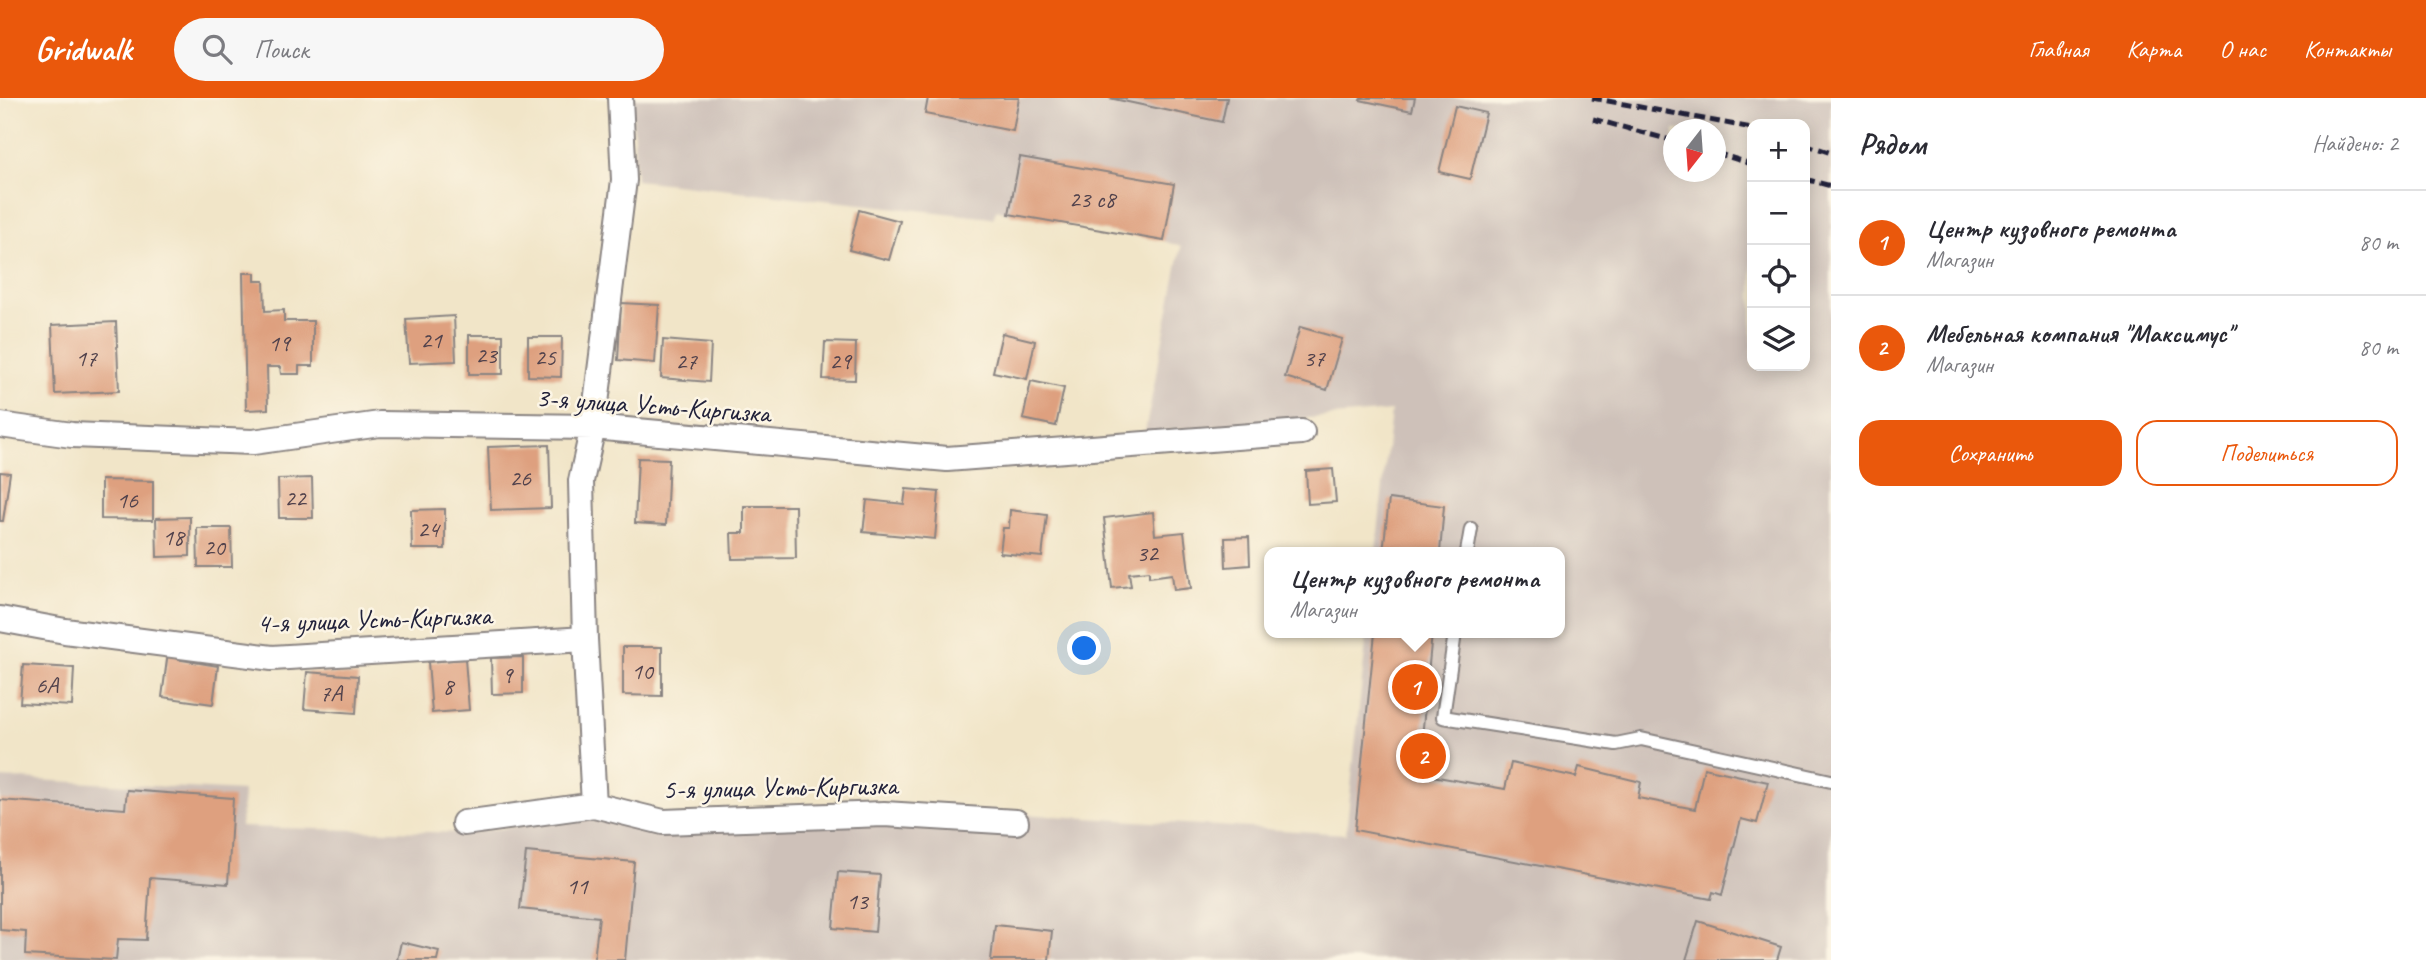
<!DOCTYPE html>
<html lang="ru">
<meta charset="utf-8">
<style>
body{margin:0;font-family:Caveat,sans-serif;background:#f7f7f7;color:#2b2b33}
.controls{position:absolute;right:21px;top:21px;display:grid;overflow:hidden;border-radius:14px;box-shadow:0 4px 18px #0003}
.controls button{width:63px;height:63px;display:grid;place-items:center;padding:0;border:0;border-bottom:2px solid #e1e1e2;background:#fff;color:#2b2b33;font:35px sans-serif}
.compass{position:absolute;left:1663px;top:21px;width:63px;height:63px;border-radius:50%;background:#fff;box-shadow:0 4px 18px #0003;rotate:197deg}
.you{position:absolute;left:1085px;top:551px;width:24px;height:24px;margin:-18px;border:5px solid #fff;border-radius:50%;background:#1a73e8;box-shadow:0 0 0 10px #1a73e833}
.badge{display:grid;place-items:center;width:46px;height:46px;border-radius:50%;background:#ea580c;color:#fff;font-size:23px;font-weight:700}
.pin{position:absolute;translate:-50% -50%;border:4px solid #fff;box-shadow:0 2px 7px #0006}
.popup{position:absolute;left:1264px;top:449px;width:301px;height:91px;box-sizing:border-box;display:grid;place-content:center;border-radius:14px;background:#fff;filter:drop-shadow(0 2px 5px #0005);font-size:23px;white-space:nowrap;color:#7c7c81}
.popup b{font-size:26px;color:#2b2b33}
.popup::after{content:'';position:absolute;left:50%;top:100%;margin-left:-14px;border:14px solid transparent;border-top-color:#fff}
.list{margin:0;padding:0;list-style:none}
h2{display:flex;justify-content:space-between;align-items:center;height:91px;margin:0;padding:0 28px;font-size:30px}
h2 small{font-size:23px;font-weight:400;color:#7c7c81}
.list li{display:grid;grid-template-columns:46px 1fr auto;gap:21px;align-items:center;box-sizing:border-box;height:105px;padding:0 28px;border-top:2px solid #e1e1e2}
.list b{display:block;font-size:26px;white-space:nowrap}
.list p{margin:0;font-size:23px;white-space:nowrap;color:#7c7c81}
.list em{font-size:23px;font-style:normal;color:#7c7c81}
.actions{display:flex;gap:14px;padding:21px 28px}
.actions a{flex:1;padding:16px 0;border:2px solid #ea580c;border-radius:21px;text-align:center;font-size:24px;color:#ea580c}
.actions .main{background:#ea580c;color:#fff}
.icon{flex:none;width:38px;height:38px;fill:none;stroke:currentColor;stroke-width:2;stroke-linecap:round;stroke-linejoin:round}
.map{position:relative;flex:none;width:1831px;height:862px;overflow:hidden}
header{display:flex;align-items:center;gap:42px;box-sizing:border-box;height:98px;padding:0 35px;background:#ea580c;color:#fff}
header strong{font-size:33px}
nav{display:flex;gap:38px;margin-inline-start:auto;font-size:24px}
.search{width:490px;height:63px;background:#f7f7f7;display:flex;align-items:center;gap:18px;box-sizing:border-box;padding:0 24px;border-radius:38px;color:#7c7c81;font-size:26px}
main{display:flex}
aside{flex:1;background:#fff}
.map>svg:first-child{display:block}
.industrial{fill:#cec1b9;fill-rule:evenodd}
.building{fill:#dea07f}
.lines{fill:none;stroke-linecap:round;stroke-linejoin:round}
.lane-casing{stroke:#8a8482;stroke-width:16}
.street-casing{stroke:#8a8482;stroke-width:28}
.lane{stroke:#fff;stroke-width:12}
.street{stroke:#fff;stroke-width:24}
.rail{stroke:#22223b;stroke-width:5;stroke-dasharray:10 5;stroke-linecap:butt}
.labels{text-anchor:middle;dominant-baseline:central;stroke-width:5;stroke-linejoin:round;paint-order:stroke}
.number-label{font-size:24px;fill:#51424c}
.street-label{font-size:28px;fill:#22223b;stroke:#fcf5e5}
</style>
<header>
<strong>Gridwalk</strong>
<div class="search"><svg class="icon" aria-label="search" viewBox="0 0 24 24"><circle cx="10" cy="10" r="6"/><path d="M15 15l6 6"/></svg>Поиск</div>
<nav><a>Главная</a><a>Карта</a><a>О нас</a><a>Контакты</a></nav>
</header>
<main>
<div class="map">
<svg width="1831" height="862" viewBox="0 0 1831 862">
<rect width="100%" height="100%" fill="#fcf5e5"/>
<filter id="ink" filterUnits="userSpaceOnUse"><feTurbulence type="fractalNoise" baseFrequency=".0143" numOctaves="2"/><feDisplacementMap in="SourceGraphic" scale="14" xChannelSelector="R" yChannelSelector="G"/><feConvolveMatrix kernelMatrix="1 2 1 2 8 2 1 2 1" color-interpolation-filters="sRGB"/></filter>
<filter id="wash" filterUnits="userSpaceOnUse"><feTurbulence type="fractalNoise" baseFrequency=".00686" numOctaves="4" result="noise"/><feDisplacementMap in="SourceGraphic" scale="28" xChannelSelector="R" yChannelSelector="G"/><feGaussianBlur stdDeviation="1.57" result="paint"/><feColorMatrix in="noise" values="0 0 0 0 0 0 0 0 0 0 0 0 0 0 0 0 0 1.4 0 .05"/><feComposite in="paint" operator="in"/></filter>
<g filter="url(#wash)">
<rect width="100%" height="100%" fill="#f1e5c8"/>
<path class="industrial" d="M632 0H1831V862H0V680L243 693 241 729 465 735 596 718 1021 716 1346 736 1367 535H1560V454H1376L1391 313 1145 334 1181 149 1164 143 1010 116 997 111 993 120 636 82ZM1752 26H1805V268H1752ZM1674 32H1716V74H1674Z"/>
<g id="blocks">
<path class="building" d="M928 0H1019L1013 33 925 16Z
M1109 0H1227L1222 24Z
M1361 0H1415L1412 13 1360 2Z
M1455 8 1486 15 1470 81 1439 74Z
M1020 59 1174 86 1164 143 1009 116Z
M859 112 900 123 889 162 849 152Z
M243 175H255V183H264L265 213 284 212V223H313V268H299V276H281L280 269H267L268 311 246 312Z
M621 205 659 207 655 265 618 262Z
M454 218 456 263 409 265 406 221Z
M116 224 119 293 55 296 52 227Z
M1300 229 1342 241 1327 292 1285 279Z
M1002 235 1035 243 1027 281 993 274Z
M469 237H503V276H469Z
M528 239H562L561 279 528 278Z
M663 242 711 246 709 284 661 280Z
M825 244 856 245 855 282 823 281Z
M1031 283 1064 290 1056 328 1023 321Z
M549 347 551 410 491 412 488 349Z
M638 360 669 361 666 427 635 425Z
M1333 371 1336 404 1308 406 1306 373Z
M0 374 10 375 3 423H0Z
M312 380 313 420H279L278 381Z
M101 382 153 383V422L101 421Z
M906 391 939 394 935 441 863 434 867 402 904 406Z
M1389 401 1444 408 1440 454H1383Z
M744 408H795L796 460 732 461 731 435H744Z
M445 411V451H412L411 412Z
M1010 412 1047 417 1042 459 1000 455 1003 430H1009Z
M1153 414 1155 437 1184 434 1191 490 1174 492 1172 476 1149 479V473L1129 475 1131 488 1112 490 1104 420Z
M190 419V458L157 459 156 420Z
M197 430H231L232 469H198Z
M1249 439 1250 467 1226 469 1225 440Z
M1375 535H1432L1422 640 1440 645 1432 678 1505 691 1511 665 1576 679 1579 669 1641 684 1638 700 1695 711 1704 670 1768 684 1757 725 1741 721 1722 797 1713 794 1711 801 1355 732Z
M623 549H662V598L623 597Z
M168 554 182 556 181 562 218 568 213 606 162 599Z
M523 559V595L492 596 491 560Z
M465 561 469 612 432 615 428 564Z
M23 567 74 570 72 608 20 605Z
M307 574 358 578 356 615 304 611Z
M127 692 233 700 228 786 150 780 146 842 118 841 116 862 25 857 26 834 0 832V702L125 711Z
M526 754 634 764 625 862H594L599 819 520 811Z
M838 774 880 777 875 834 833 830Z
M1698 823 1781 849 1777 862H1686Z
M995 827 1052 833 1049 862H991Z
M401 844 439 853 437 862H397Z"/>
</g>
</g>
<g filter="url(#ink)">
<use href="#blocks" fill-opacity="0" stroke="#8a8482" stroke-width="2"/>
<g class="lines">
<defs>
<path id="lane" d="M1467 454 1471 431
M1455 535 1443 619 1616 646 1641 641 1831 683"/>
<path id="street" d="M0 327 72 337 253 344 380 326 593 329 947 361 1302 334
M0 521 65 533 272 560 585 541
M594 707 585 541 581 383 593 329 624 82 620 0
M464 725 594 707 663 724 884 716 1016 724"/>
</defs>
<use href="#lane" class="lane-casing"/>
<use href="#street" class="street-casing"/>
<use href="#lane" class="lane"/>
<use href="#street" class="street"/>
<path class="rail" d="M1592 0 1752 30
M1593 21 1674 43
M1805 46 1831 55
M1716 55 1752 66
M1805 81 1831 88"/>
</g>
</g>
<g class="labels">
<g class="number-label">
<text x="1092" y="101">23 с8</text>
<text x="431" y="242">21</text>
<text x="279" y="245">19</text>
<text x="486" y="257">23</text>
<text x="545" y="259">25</text>
<text x="86" y="260">17</text>
<text x="1314" y="260">37</text>
<text x="686" y="263">27</text>
<text x="840" y="263">29</text>
<text x="520" y="380">26</text>
<text x="295" y="400">22</text>
<text x="127" y="402">16</text>
<text x="428" y="431">24</text>
<text x="173" y="439">18</text>
<text x="214" y="449">20</text>
<text x="1147" y="455">32</text>
<text x="642" y="573">10</text>
<text x="507" y="577">9</text>
<text x="47" y="587">6А</text>
<text x="448" y="588">8</text>
<text x="331" y="595">7А</text>
<text x="577" y="788">11</text>
<text x="857" y="803">13</text>
</g>
<g class="street-label">
<text transform="translate(653 307) rotate(4)">3-я улица Усть-Киргизка</text>
<text transform="translate(374 521) rotate(-2)">4-я улица Усть-Киргизка</text>
<text transform="translate(780 689) rotate(-1)">5-я улица Усть-Киргизка</text>
</g>
</g>
</svg>
<div class="controls">
<button>+</button>
<button>−</button>
<button><svg class="icon" aria-label="locate" viewBox="0 0 24 24"><circle cx="12" cy="12" r="6"/><path d="M12 2v4M12 18v4M2 12h4M18 12h4"/></svg></button>
<button><svg class="icon" aria-label="layers" viewBox="0 0 24 24"><path d="M12 4l9 5-9 5-9-5zM3 14l9 5 9-5"/></svg></button>
</div>
<svg class="compass" viewBox="-18 -18 36 36"><path d="M0-13l5 13h-10z" fill="#e53935"/><path d="M0 13l5-13h-10z" fill="#7c7c81"/></svg>
<div class="you"></div>
<div class="pin badge" style="left:1415px;top:589px">1</div>
<div class="popup"><b>Центр кузовного ремонта</b>Магазин</div>
<div class="pin badge" style="left:1423px;top:658px">2</div>
</div>
<aside>
<h2>Рядом<small>Найдено: 2</small></h2>
<ul class="list">
<li><span class="badge">1</span><div><b>Центр кузовного ремонта</b><p>Магазин</p></div><em>80 m</em></li>
<li><span class="badge">2</span><div><b>Мебельная компания &quot;Максимус&quot;</b><p>Магазин</p></div><em>80 m</em></li>
</ul>
<div class="actions"><a class="main">Сохранить</a><a>Поделиться</a></div>
</aside>
</main>
